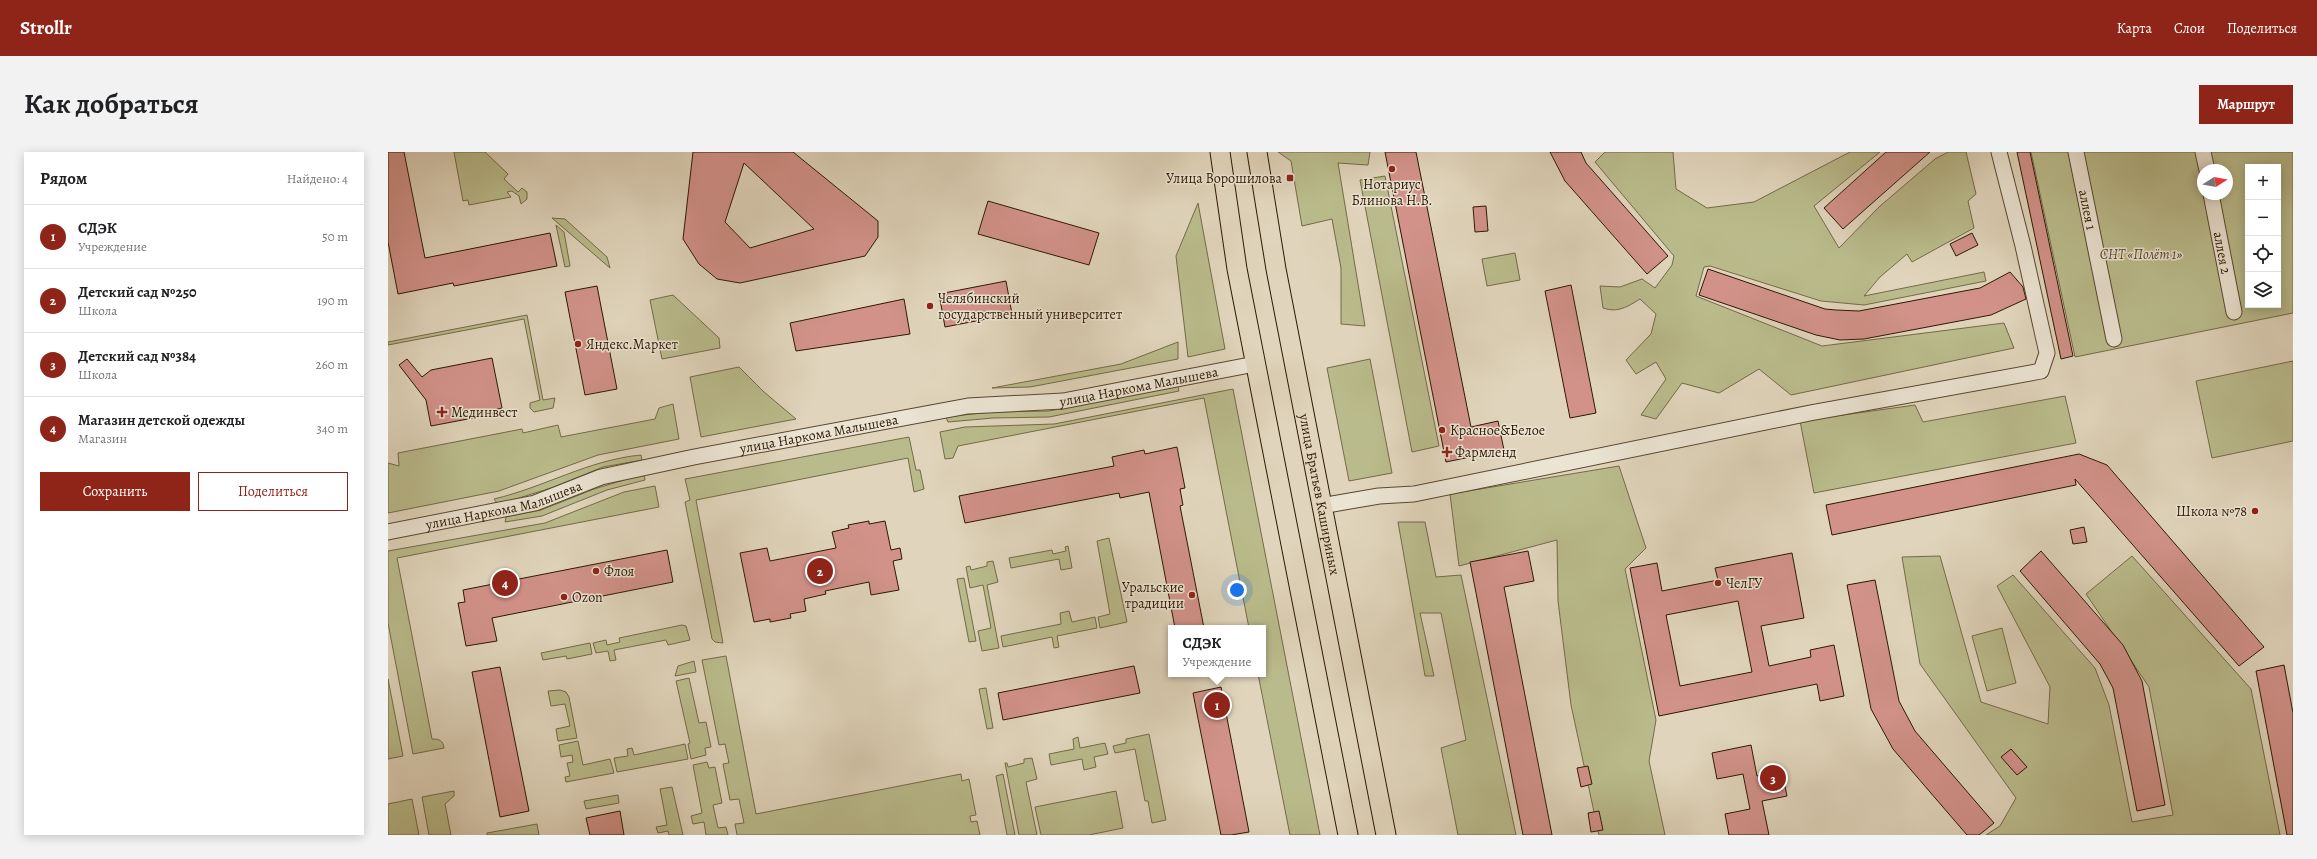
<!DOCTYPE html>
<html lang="ru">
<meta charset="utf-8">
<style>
body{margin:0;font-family:Alegreya,serif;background:#f2f2f2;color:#202124}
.controls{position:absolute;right:12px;top:12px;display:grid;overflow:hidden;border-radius:0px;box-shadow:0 2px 10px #0003}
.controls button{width:36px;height:36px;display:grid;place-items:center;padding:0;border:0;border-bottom:1px solid #e0e0e0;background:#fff;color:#202124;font:20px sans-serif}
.compass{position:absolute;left:1809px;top:12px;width:36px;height:36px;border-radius:50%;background:#fff;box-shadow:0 2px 10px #0003;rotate:79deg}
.you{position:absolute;left:849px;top:438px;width:14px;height:14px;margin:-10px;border:3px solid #fff;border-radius:50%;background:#1a73e8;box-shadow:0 0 0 6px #1a73e833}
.badge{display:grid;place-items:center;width:26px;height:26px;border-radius:50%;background:#8f2418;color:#fff;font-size:13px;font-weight:700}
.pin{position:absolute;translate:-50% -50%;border:2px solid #fff;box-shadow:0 1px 4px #0006}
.popup{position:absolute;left:780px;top:473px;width:98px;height:52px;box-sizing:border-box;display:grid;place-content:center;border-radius:0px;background:#fff;filter:drop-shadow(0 1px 3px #0005);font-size:13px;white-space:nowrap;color:#757577}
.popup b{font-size:15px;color:#202124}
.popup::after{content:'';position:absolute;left:50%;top:100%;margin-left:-8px;border:8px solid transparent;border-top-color:#fff}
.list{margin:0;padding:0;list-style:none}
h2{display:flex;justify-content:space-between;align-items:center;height:52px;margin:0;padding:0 16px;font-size:17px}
h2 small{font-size:13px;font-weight:400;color:#757577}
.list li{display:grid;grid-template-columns:26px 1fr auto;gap:12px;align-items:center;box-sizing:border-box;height:64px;padding:0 16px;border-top:1px solid #e0e0e0}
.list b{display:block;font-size:15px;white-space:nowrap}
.list p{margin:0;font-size:13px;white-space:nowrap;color:#757577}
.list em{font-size:13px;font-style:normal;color:#757577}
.actions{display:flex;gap:8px;padding:12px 16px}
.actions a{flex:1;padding:9px 0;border:1px solid #8f2418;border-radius:0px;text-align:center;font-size:14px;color:#8f2418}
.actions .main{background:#8f2418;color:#fff}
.icon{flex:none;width:22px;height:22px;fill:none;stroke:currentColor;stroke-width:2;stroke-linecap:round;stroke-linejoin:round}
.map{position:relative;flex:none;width:1905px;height:683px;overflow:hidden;border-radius:0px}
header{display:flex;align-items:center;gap:24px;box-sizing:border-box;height:56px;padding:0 20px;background:#8f2418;color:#fff}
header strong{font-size:19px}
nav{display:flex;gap:22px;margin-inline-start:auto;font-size:14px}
.intro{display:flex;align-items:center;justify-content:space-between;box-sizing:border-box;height:96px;padding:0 24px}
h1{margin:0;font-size:28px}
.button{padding:10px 18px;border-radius:0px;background:#8f2418;color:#fff;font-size:14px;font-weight:700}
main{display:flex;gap:24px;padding:0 24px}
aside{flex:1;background:#fff;border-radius:0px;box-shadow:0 2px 10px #0003}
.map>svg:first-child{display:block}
.green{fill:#babb8c;stroke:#746a47;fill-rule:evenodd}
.building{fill:#d2928a;stroke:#2d1802;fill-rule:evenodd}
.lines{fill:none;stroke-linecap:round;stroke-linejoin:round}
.minor-casing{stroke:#5a4730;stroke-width:17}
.major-casing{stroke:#2d1802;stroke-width:21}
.minor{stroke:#ebe4d3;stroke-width:15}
.major{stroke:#e0d5bc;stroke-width:19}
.poi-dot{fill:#8f2418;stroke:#ebe4d3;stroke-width:1.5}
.labels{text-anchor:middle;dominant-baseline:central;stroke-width:3;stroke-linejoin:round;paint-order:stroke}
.poi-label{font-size:14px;fill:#2d1802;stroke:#ebe4d3;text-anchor:start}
.street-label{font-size:14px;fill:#2d1802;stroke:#ebe4d3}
.park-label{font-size:14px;font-style:italic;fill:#57492b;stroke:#ebe4d3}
</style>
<header>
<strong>Strollr</strong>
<nav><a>Карта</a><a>Слои</a><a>Поделиться</a></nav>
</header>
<div class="intro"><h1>Как добраться</h1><a class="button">Маршрут</a></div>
<main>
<aside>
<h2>Рядом<small>Найдено: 4</small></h2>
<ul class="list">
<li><span class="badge">1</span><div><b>СДЭК</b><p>Учреждение</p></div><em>50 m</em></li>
<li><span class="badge">2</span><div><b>Детский сад №250</b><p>Школа</p></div><em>190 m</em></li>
<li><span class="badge">3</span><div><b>Детский сад №384</b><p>Школа</p></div><em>260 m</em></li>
<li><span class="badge">4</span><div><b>Магазин детской одежды</b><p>Магазин</p></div><em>340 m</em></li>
</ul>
<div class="actions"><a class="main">Сохранить</a><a>Поделиться</a></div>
</aside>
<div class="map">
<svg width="1905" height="683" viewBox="0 0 1905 683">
<rect width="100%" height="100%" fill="#e0d5bc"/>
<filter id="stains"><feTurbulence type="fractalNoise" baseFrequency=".005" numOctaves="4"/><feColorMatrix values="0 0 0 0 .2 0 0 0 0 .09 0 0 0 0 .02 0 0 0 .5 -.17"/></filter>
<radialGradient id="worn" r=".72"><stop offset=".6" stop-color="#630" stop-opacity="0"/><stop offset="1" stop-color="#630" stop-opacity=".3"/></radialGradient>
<path class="green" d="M66 0H97L120 22 116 27 130 40 134 36 139 40V47L133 52 131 44 124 39 119 40 123 45 81 53 80 48 75 49Z
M890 0H982L980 13 950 11 977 174 953 172V116L944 67 914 74 903 9Z
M1217 0H1285L1288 37 1319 56 1366 50 1462 0H1492L1426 54 1451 96 1491 55 1547 7 1560 0H1578L1588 42 1580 49 1586 76 1524 110 1519 102 1492 125 1476 144 1596 120 1598 129 1476 153 1433 149 1322 114 1316 115 1308 144 1434 194 1616 171 1626 196 1403 243 1371 217 1331 241 1294 231 1268 267 1253 263 1278 227 1268 210 1248 222 1238 208 1263 182 1268 162 1252 147C1239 155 1230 161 1215 156L1212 134 1232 135 1254 127 1267 136 1284 113 1286 104 1207 10Z
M1643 0H1905V161L1687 205ZM1860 15H1890V153H1860ZM1815 18H1839V42H1815Z
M997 24 1051 294 1024 300 972 28Z
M810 51 837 197 800 205 788 104Z
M164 66 177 67 219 105 222 116Z
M168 73 176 80 182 114 177 115Z
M1127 101 1132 128 1099 134 1094 107Z
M285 143 331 186 332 196 274 207 262 148Z
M139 163 155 248 167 246 165 256 146 260 142 256V251L152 248 136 167 0 193V190Z
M790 190V207L642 235 604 236 733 212Z
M982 207 1004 321 961 329 939 216Z
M1905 209V289L1824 306 1808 229Z
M351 215 376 240 408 267 313 285 302 225Z
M790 234 791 239 661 265 605 266 560 270 558 265 602 260 661 259Z
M845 237 932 683H902L870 522H875V476H861L816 246 570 294 565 306 557 307 552 280 577 275 666 272Z
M1677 244 1688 291 1426 341 1412 269 1527 253 1535 270Z
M285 252 291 287 210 303 111 339 0 361V311L11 314 10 301 134 277 135 281 170 273 173 285 267 267 271 256Z
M521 285 528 318H532L536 337 526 340 520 306 308 348 335 491 327 490 324 487 297 350 302 348 297 327Z
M253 303 254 308 215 315 166 335 112 352 109 351 106 347C157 335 200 308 253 303Z
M1231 314 1258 396 1237 417 1268 568 1261 609 1277 683H1211L1183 553 1170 449 1169 388 1071 414 1062 342Z
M256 322 257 328 219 338 154 364 117 370 118 365 122 364 153 358 206 337Z
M267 334 271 355 9 406 44 587C51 587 55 588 56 596L25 602 0 471V399L157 371 236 340Z
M1010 370H1037L1048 425 1073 423 1128 683H1070L1053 596 1078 588 1053 461H1032L1046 524H1037Z
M721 386 739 470 712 476 710 465 722 462 709 389Z
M680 394 684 416 673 418 671 407 623 416 621 406 664 398 665 402 678 399 677 395Z
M1552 404 1593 550 1660 572 1662 535 1609 434 1625 423 1707 516 1721 553 1744 670 1785 663 1761 535 1698 442 1744 404 1863 537 1892 683H1598L1612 674 1628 646 1532 512 1514 405Z
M605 409 610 430 599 433 611 496 594 499 590 479 603 476 595 433 582 436 578 415 582 414 583 418 599 414V410Z
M576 426 588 489 581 490 569 427Z
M681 459 684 470 707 465 709 476 669 484 671 495 666 496 664 485 615 495 613 484 673 472 672 461Z
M294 473 298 474 302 488 280 493 278 488 226 498 228 508 222 509 220 499 208 501 205 491 218 488 219 493 232 490 231 486Z
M1614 476 1628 531 1599 539 1584 484Z
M202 491 204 502 179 507 178 504 155 508 153 501Z
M338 504 368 662 573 622 574 629 581 627 588 663 582 664 583 670 589 669 592 683H349L347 672 356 671 351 647 342 648 335 612 341 611 337 592 331 593 314 508Z
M306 509 308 520 287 524 290 514Z
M301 526 311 571 318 570 323 595 317 596 318 603 303 607 300 592 302 591 288 529Z
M0 527 15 604 0 607Z
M598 536 605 576 599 577 591 537Z
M172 538 178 540 181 545 189 586 170 589 168 577 182 574 177 552 163 554 160 539Z
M761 582 778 668 764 671 760 649H757L747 597 727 601 725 594 738 591V587Z
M690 585 692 596 717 591 720 602 706 605 708 615 696 618 694 607 663 613 661 602 686 597 685 587Z
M190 589 195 613 222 607 226 621 178 630 177 625 182 624 179 611 185 610 184 603 173 605 171 593Z
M297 592 300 607 229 620 226 606 240 604 239 597 244 596 246 603Z
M644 606 649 627 638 630 649 683H631L617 611H619L620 615 636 611V607Z
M319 610 321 616 327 615 334 651 325 653 330 676 338 675 340 683H318L316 670 305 672 303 664 314 661 305 613Z
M615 622 627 683H619L608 624Z
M284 635 295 683H281L280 679 270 681 268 675 279 673 272 637Z
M66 639V644L57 652 63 683H41L34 645Z
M728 639 735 676 701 683H653L647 655Z
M230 643 231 651 198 657 196 649Z
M24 647 31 683H0V652Z
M149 672 151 683H99V681Z"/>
<path class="building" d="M0 0H16L37 106 162 81 169 114 66 134 65 131 10 142 0 90Z
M305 0H405L490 69V85L477 104 352 131 329 127 311 112 295 87ZM356 11 426 77 362 96 337 70Z
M997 0H1028L1083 275 1110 269 1116 298 1058 310Z
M1162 0H1193L1198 11 1280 104 1259 122 1177 29Z
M1498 0H1542L1455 77 1436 56Z
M1629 0H1642L1685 204 1673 207Z
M600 49 711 81 701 113 590 82Z
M1098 54 1100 79 1087 80 1085 55Z
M1584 81 1590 93 1568 104 1562 92Z
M1320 117 1437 157 1448 158 1471 159 1576 139 1592 136 1622 120 1635 135 1638 147 1603 163 1476 187 1452 188 1428 183 1311 143Z
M618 129 624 162 557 175 551 142Z
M1183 133 1208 261 1182 266 1157 139Z
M209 134 229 237 197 243 177 140Z
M516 147 522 182 408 199 402 171Z
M104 206 114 256 106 258V262L43 274 38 248 11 213 19 207 34 225 43 218Z
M789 295 797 336 792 337 795 353 792 354 816 476H787L761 340 732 346 731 341 577 371 571 344 726 314 724 305 756 298 757 302Z
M1691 302 1719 313 1876 495 1851 514 1687 327 1688 333 1444 383 1438 353Z
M481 369V372L497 369 503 398 512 396 514 407 505 409 511 438 483 443 481 430 437 439 438 442 416 447 418 459 402 462 403 466 382 470V467L366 470 352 401 379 396 382 409 448 396 444 380 461 376 460 373Z
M1696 375 1699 390 1685 392 1682 378Z
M279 398 285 430 104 466 109 489 78 494 70 451 77 450 75 438Z
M1140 399 1146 429 1116 435 1164 683H1135L1082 410Z
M1653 399 1735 493 1754 529 1777 653 1749 659 1725 536 1712 512 1632 419Z
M1404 401 1416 466 1373 474 1381 514 1423 505 1422 498 1446 493 1456 544 1432 549 1429 532 1271 564 1242 416 1269 411 1274 439 1330 428 1327 416ZM1350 449 1364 520 1292 534 1278 463Z
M1487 428 1511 549 1527 579 1606 671 1591 683H1579L1505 597 1483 557 1459 433Z
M1896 513 1905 561V683H1899L1868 519Z
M746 514 752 541 615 568 610 541Z
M112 515 141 659 112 665 84 520Z
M833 535 861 680 843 683H833L805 541Z
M1363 593 1369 624 1394 619 1399 644 1374 649 1381 683H1341L1337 662 1362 657 1355 622 1329 627 1324 601Z
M1623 597 1639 615 1629 623 1613 605Z
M1200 614 1204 632 1193 635 1189 616Z
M232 659 236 683H202L198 666Z
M1211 659 1215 678 1203 680 1200 661Z"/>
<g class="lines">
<defs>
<g id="minor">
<path id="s1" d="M1688 0 1726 187"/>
<path d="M1815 0 1819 18"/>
<path id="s2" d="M1823 42 1846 160"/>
<path d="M933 354 991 344 1026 342 1422 261 1653 219 1659 201 1635 94 1611 0"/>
<path id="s3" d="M0 380 147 351 213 325 306 305 580 254 675 249 867 212"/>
</g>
<g id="major">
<path d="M832 0 849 117 960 683"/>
<path id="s4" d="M869 0 888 117 998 683"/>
</g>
</defs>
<use href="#minor" class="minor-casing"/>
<use href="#major" class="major-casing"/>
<use href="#minor" class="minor"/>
<use href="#major" class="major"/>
</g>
<g class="poi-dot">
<circle cx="1004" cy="17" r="4"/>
<rect x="898" y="22" width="8" height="8" rx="2"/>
<circle cx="542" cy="154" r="4"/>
<circle cx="190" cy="192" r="4"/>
<path d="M52 254h4v4h4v4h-4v4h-4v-4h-4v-4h4z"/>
<circle cx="1054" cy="278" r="4"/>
<path d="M1057 294h4v4h4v4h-4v4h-4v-4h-4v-4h4z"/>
<circle cx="1867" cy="359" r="4"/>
<circle cx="208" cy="419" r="4"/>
<circle cx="1330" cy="431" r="4"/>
<circle cx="804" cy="443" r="4"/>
<circle cx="176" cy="445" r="4"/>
</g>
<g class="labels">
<g class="poi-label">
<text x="894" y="26" text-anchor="end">Улица Ворошилова</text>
<text x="1004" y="32" text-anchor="middle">Нотариус<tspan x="1004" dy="16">Блинова Н.В.</tspan></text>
<text x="550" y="146">Челябинский<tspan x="550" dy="16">государственный университет</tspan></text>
<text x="198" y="192">Яндекс.Маркет</text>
<text x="63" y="260">Мединвест</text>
<text x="1062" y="278">Красное&amp;Белое</text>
<text x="1067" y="300">Фармленд</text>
<text x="1859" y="359" text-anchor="end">Школа №78</text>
<text x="216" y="419">Флоя</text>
<text x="1338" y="431">ЧелГУ</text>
<text x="796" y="435" text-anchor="end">Уральские<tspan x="796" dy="16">традиции</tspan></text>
<text x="184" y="445">Ozon</text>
</g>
<g class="street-label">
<text stroke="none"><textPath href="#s1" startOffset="59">аллея 1</textPath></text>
<text stroke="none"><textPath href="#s2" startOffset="60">аллея 2</textPath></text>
<text stroke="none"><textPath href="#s3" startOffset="767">улица Наркома Малышева</textPath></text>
<text stroke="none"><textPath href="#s3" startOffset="443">улица Наркома Малышева</textPath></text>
<text stroke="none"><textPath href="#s4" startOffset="348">улица Братьев Кашириных</textPath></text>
<text stroke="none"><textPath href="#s3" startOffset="119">улица Наркома Малышева</textPath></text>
</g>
<g class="park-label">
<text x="1753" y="102">СНТ «Полёт 1»</text>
</g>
</g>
<rect width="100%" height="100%" filter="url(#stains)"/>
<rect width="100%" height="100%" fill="url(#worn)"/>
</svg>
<div class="controls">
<button>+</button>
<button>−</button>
<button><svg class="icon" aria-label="locate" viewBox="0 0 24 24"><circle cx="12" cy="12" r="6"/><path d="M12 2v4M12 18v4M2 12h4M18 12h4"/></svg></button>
<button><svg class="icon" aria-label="layers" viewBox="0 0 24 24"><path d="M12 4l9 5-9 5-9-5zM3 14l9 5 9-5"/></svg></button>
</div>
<svg class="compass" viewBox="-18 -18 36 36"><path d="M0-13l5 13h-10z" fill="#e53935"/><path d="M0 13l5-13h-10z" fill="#757577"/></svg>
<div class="you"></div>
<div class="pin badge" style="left:829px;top:553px">1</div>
<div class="popup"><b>СДЭК</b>Учреждение</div>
<div class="pin badge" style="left:432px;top:419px">2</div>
<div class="pin badge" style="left:1385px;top:626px">3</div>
<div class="pin badge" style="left:117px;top:431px">4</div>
</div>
</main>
